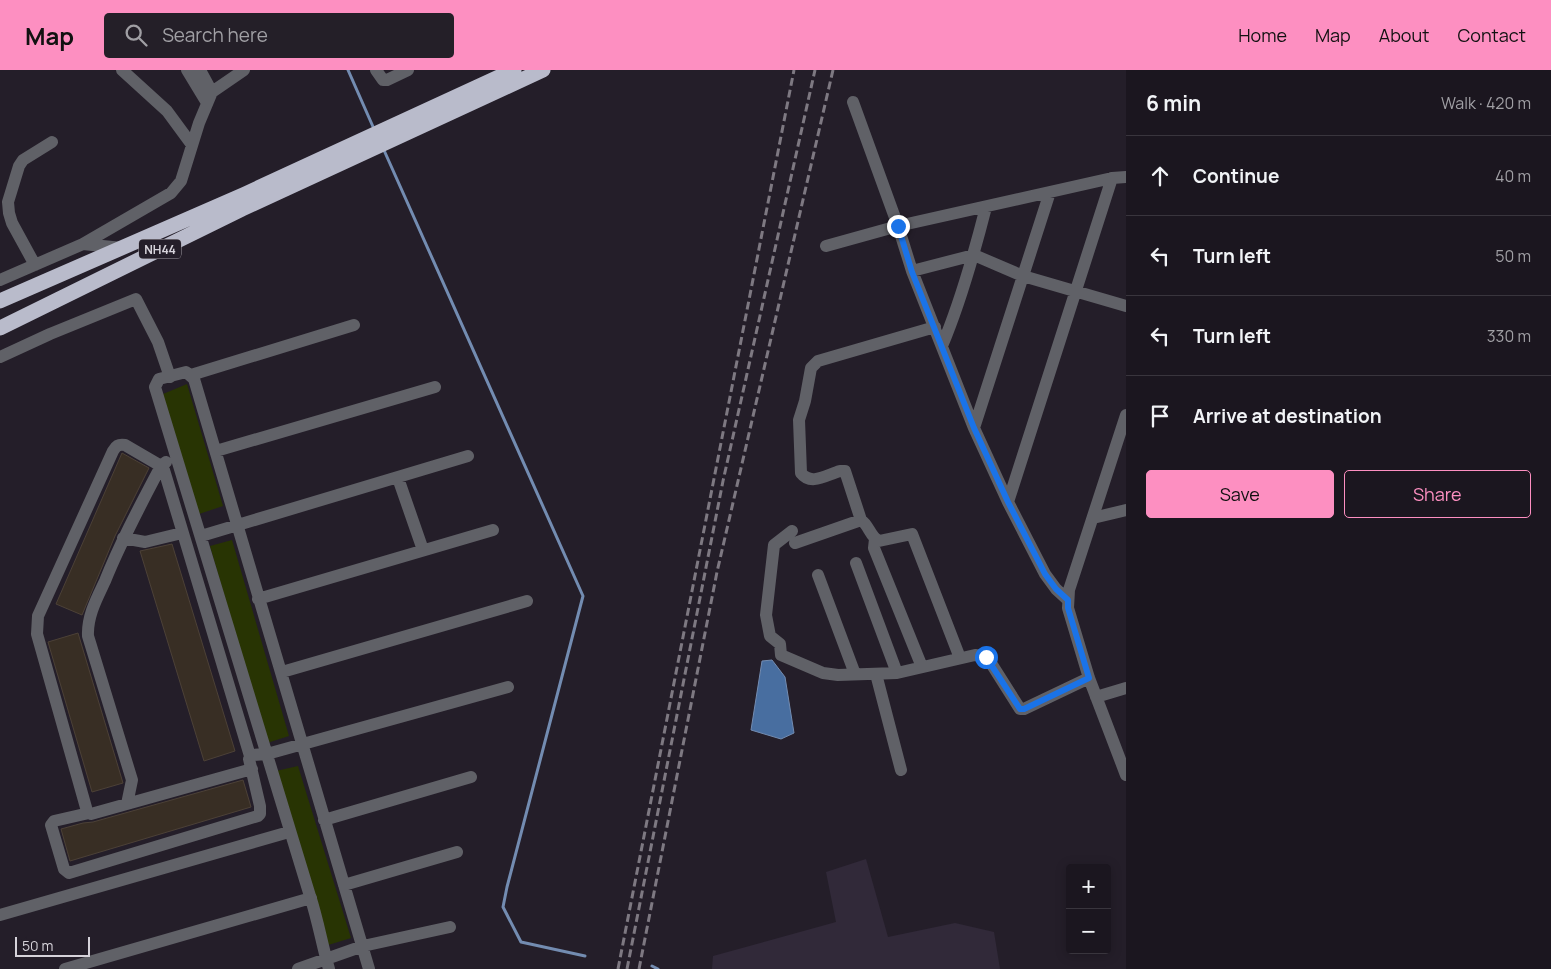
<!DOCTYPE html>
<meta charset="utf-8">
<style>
body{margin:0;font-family:Manrope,sans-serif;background:#241f28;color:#f1f3f6}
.controls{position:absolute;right:15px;bottom:15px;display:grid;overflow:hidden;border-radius:5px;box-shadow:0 2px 12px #0003}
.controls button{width:45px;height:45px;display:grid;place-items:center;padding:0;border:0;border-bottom:1px solid #39353d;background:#1b161f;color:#f1f3f6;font:25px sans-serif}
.scale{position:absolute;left:15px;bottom:12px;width:75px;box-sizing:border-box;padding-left:5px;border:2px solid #d6d3da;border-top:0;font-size:14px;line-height:18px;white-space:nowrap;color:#d6d3da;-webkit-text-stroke:4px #241e29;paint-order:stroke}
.stop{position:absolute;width:15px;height:15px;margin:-11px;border:4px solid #1a73e8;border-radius:50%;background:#fff}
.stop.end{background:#1a73e8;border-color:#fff;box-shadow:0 1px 5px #0008}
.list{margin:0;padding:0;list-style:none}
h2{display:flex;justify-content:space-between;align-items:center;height:65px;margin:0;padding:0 20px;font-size:21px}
h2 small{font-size:16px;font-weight:400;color:#a09fa4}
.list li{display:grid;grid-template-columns:32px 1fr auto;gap:15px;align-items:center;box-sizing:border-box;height:80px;padding:0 20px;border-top:1px solid #39353d}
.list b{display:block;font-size:19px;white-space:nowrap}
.list em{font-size:16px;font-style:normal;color:#a09fa4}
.actions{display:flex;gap:10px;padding:15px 20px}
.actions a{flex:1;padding:11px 0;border:1px solid #fd8fc1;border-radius:5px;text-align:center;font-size:18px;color:#fd8fc1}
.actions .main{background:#fd8fc1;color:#111}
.icon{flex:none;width:28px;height:28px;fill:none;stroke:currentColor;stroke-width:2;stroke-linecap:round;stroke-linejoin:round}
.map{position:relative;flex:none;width:1126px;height:899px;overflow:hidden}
header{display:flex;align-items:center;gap:30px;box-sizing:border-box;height:70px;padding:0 25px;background:#fd8fc1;color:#111}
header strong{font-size:24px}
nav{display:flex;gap:28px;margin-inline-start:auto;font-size:18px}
.search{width:350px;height:45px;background:#241f28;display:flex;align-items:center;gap:12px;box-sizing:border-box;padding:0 18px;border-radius:5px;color:#a09fa4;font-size:19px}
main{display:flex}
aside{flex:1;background:#1b161f}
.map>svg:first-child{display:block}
.built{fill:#312939}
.green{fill:#283403}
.water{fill:#486ea0;stroke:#738cb1}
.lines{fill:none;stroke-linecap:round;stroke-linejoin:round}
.stream{stroke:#738cb1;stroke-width:3}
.building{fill:#382e24;stroke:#4c4137}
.minor{stroke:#606167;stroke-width:12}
.highway{stroke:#b9bbcb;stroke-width:15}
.rail{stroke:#7e7982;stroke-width:3;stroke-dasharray:8 4;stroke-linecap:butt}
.route{stroke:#1a73e8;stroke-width:6}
.labels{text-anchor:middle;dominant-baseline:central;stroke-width:4;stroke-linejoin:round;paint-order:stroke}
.shield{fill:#241e29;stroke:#a19da5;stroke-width:1}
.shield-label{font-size:12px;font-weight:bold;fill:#d6d3da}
</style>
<header>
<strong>Map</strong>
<div class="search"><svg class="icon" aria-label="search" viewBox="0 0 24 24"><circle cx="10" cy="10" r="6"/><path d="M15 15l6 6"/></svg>Search here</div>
<nav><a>Home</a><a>Map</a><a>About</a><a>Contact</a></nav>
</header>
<main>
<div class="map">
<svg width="1126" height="899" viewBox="0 0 1126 899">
<rect width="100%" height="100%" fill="#241e29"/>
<path class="built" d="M866 789 888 867 955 853 994 862 1000 899H712L713 886 836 852 826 802Z"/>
<path class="green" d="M187 314 223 436 199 444 163 324Z
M232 470 289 666 267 673 210 476Z
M298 696 351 868 325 876 276 701Z"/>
<path class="water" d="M772 590 785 607 794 663 781 669 751 660 762 591Z"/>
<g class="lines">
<path class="stream" d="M348 0 374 59
M383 78 583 526 507 817 503 837 521 872 585 886
M652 896 658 899"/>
</g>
<path class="building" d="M122 383 149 398 115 466 82 545 56 534Z
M172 474 235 681 204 691 140 481Z
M78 563 123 713 92 722 48 572Z
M243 710 251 737 70 791 61 759 83 753 93 752Z"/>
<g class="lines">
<path class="minor" d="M122 0 167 41 192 75
M187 0 207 33
M200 0 212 22
M376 0 383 10H387L408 0
M853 32 898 156 912 201 974 358 1008 432 1045 504 1056 519 1068 530
M83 174 171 123 181 111 199 53 212 22 244 0
M826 176 898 156 1112 108
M35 195 12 153 9 143 8 132 19 96 23 90 52 72
M912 201 974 185 1023 206 1126 236
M0 210 83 174 122 178
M942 276C961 231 974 184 986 137
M0 287 50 264 136 229 158 272 170 307
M191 305 354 255
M1126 345 1069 520 1068 538 1089 608 1126 705
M974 358 1050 122
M216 381 435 317
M398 408 423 480
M1008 432 1112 108 1126 107
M1093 448 1126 440
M861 450 845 401H840C826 405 811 416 801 403L799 350 805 331 811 298 818 291 935 257
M792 461 774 475 766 545 770 566 780 574 781 585 823 603 838 605 897 603 975 585 986 587 989 590 1020 639H1024L1089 608
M201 466 468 386
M123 468 145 472 182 463
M875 469 874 478 922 597
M795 473 861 450C869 455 870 467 879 471L912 464 960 588
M856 493 897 603
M818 505 855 604
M258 529 493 460
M282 602 527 531
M876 604 901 700
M1096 627 1126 618
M250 686 164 400 161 396 125 375C118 374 116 376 113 381L38 546 37 564 87 741 91 744 252 699
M127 734 132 710 88 566C87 546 97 528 105 511 121 471 141 434 161 396L166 392
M89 743 54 751 51 755 64 799 69 803 258 746 260 744V736L249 689 252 685 267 684 508 617
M324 750 471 707
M344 815 457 782
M0 845 289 762
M65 899 311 828
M298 899 363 876 450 857
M329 899C322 875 318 850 310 826 257 657 207 487 155 317L159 309 186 302 194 309 369 899"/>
<path class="highway" d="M0 231 245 124 514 0
M0 258 242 139 543 0"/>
<path class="rail" d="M618 899 794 0
M627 899 723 411 815 0
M639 899 717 502 833 0"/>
</g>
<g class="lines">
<path class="route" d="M898 156 912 202 974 358 1008 432 1045 504 1056 519 1068 530V538L1089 608 1024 639H1020L986 587"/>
</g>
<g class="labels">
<rect class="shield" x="139" y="169.5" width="42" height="19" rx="4"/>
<g class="shield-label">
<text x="160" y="179">NH44</text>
</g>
</g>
</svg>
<div class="controls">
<button>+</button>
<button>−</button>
</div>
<div class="scale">50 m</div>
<div class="stop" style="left:986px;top:587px"></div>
<div class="stop end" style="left:898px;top:156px"></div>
</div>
<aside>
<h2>6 min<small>Walk · 420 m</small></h2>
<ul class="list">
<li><svg class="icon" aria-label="ahead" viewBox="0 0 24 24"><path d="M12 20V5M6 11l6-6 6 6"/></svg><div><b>Continue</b></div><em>40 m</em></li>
<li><svg class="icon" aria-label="left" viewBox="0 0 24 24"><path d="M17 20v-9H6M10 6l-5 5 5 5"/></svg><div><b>Turn left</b></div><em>50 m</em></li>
<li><svg class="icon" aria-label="left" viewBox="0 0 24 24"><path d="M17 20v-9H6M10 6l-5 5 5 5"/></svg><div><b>Turn left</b></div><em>330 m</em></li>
<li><svg class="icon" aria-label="arrive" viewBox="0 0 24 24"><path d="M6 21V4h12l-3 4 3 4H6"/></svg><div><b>Arrive at destination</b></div></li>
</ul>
<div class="actions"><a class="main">Save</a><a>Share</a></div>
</aside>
</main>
